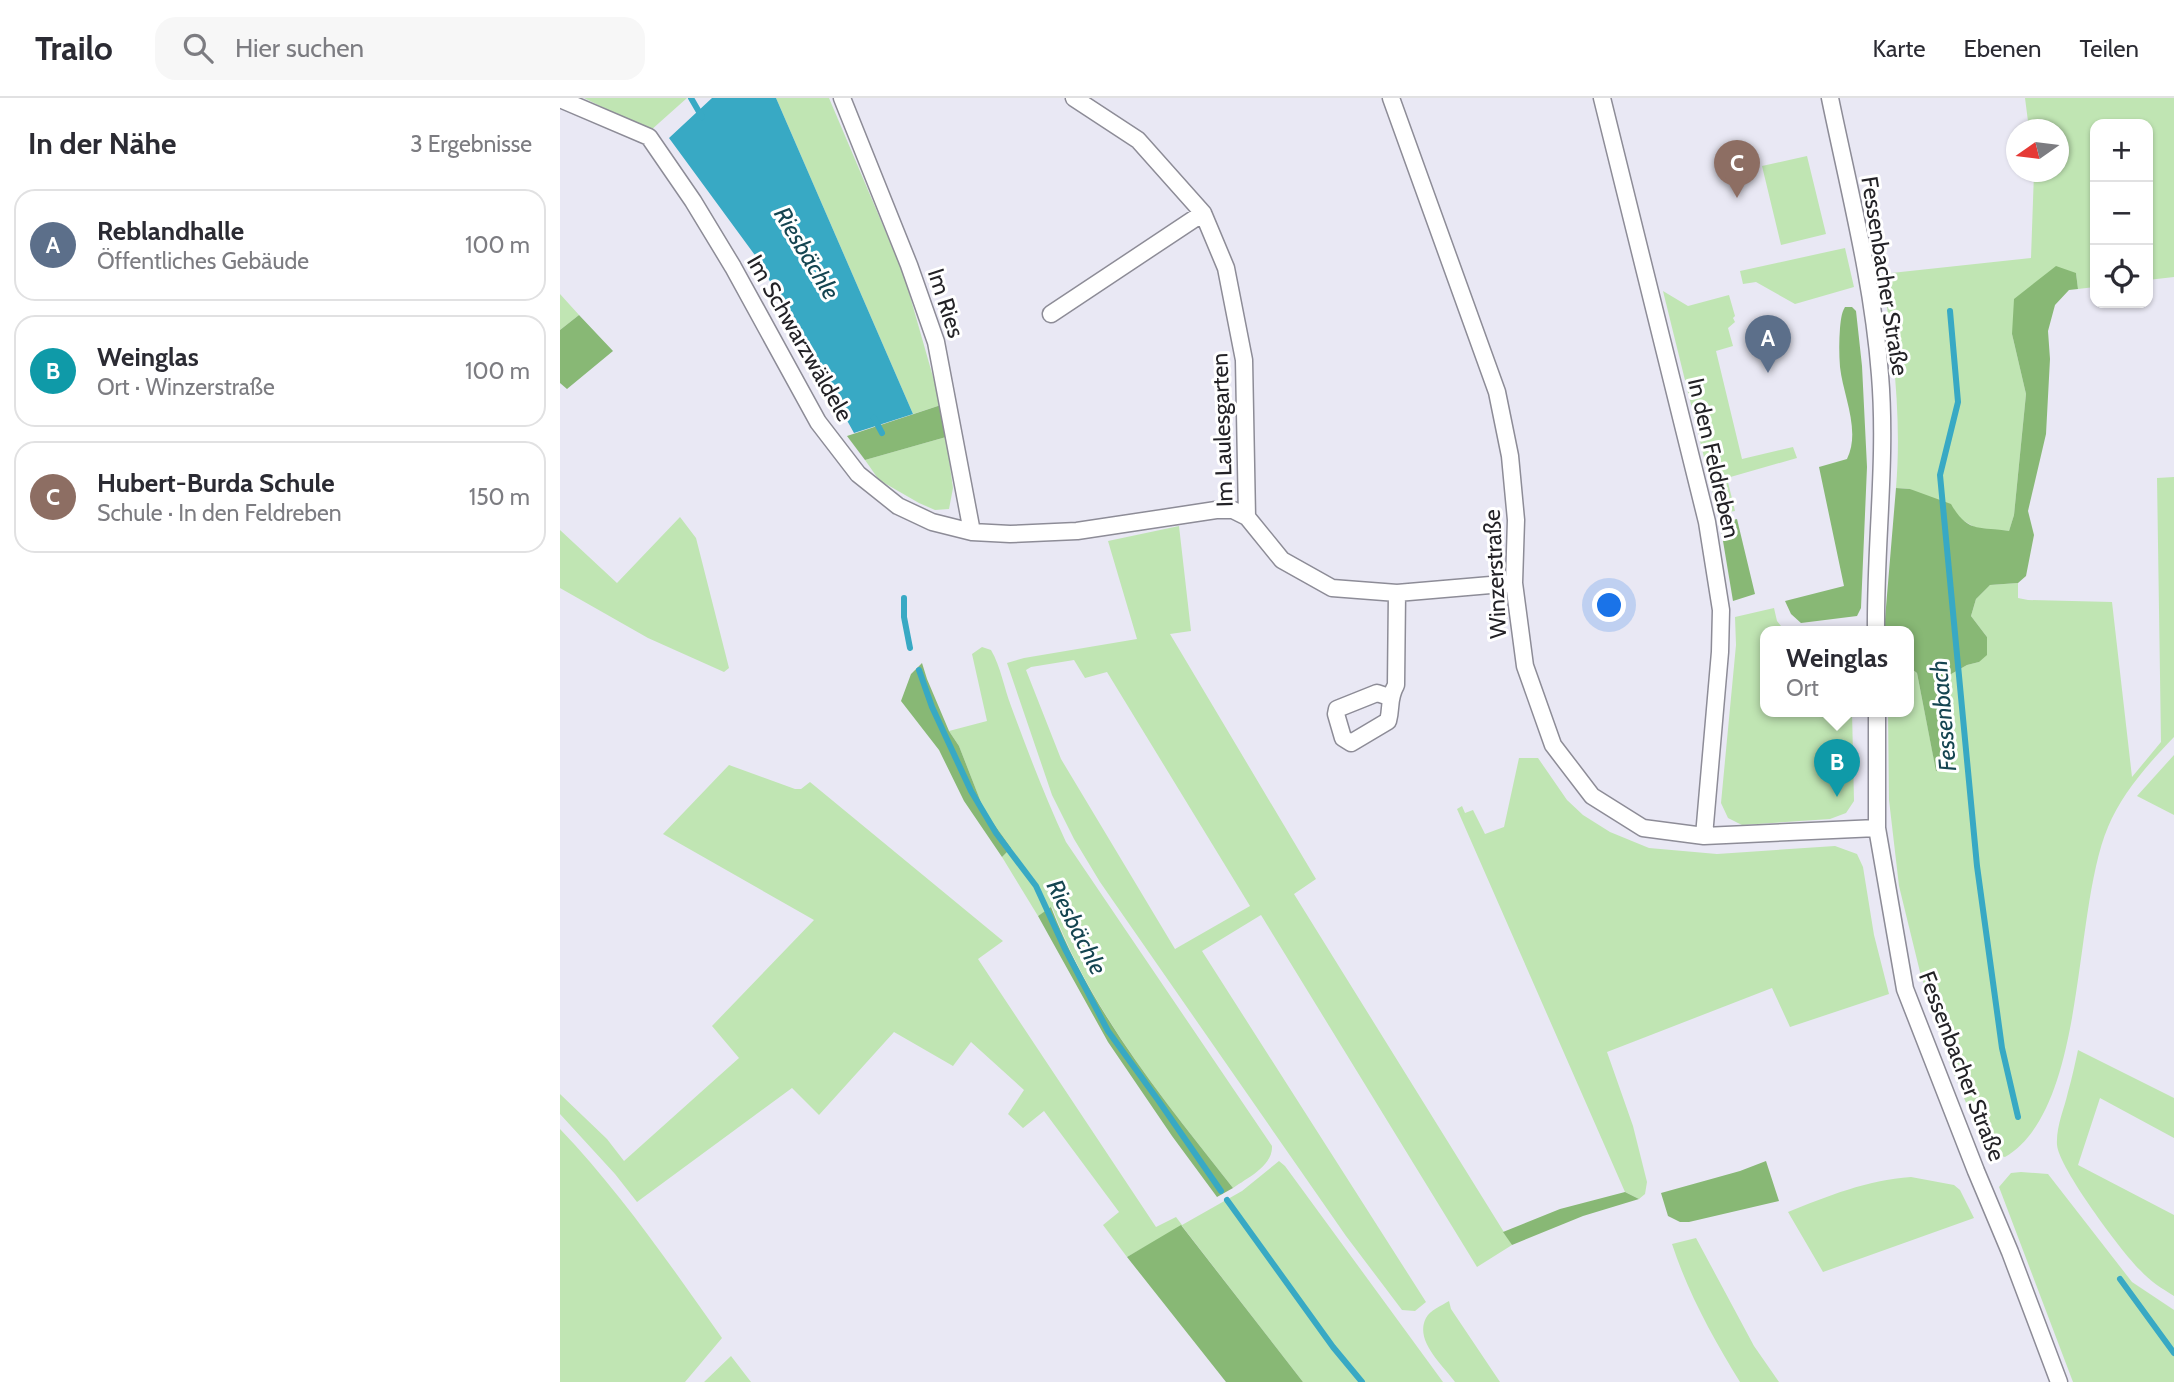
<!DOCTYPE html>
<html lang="de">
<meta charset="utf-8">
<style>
body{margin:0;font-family:Cabin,sans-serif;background:#f7f7f7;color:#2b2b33}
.controls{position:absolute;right:21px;top:21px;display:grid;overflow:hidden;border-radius:14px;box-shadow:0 2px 5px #0004}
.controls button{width:63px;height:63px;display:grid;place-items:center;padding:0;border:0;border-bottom:2px solid #e1e1e2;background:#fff;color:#2b2b33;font:35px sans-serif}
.compass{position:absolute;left:1446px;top:21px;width:63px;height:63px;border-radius:50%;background:#fff;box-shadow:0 2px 5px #0004;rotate:256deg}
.you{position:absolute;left:1050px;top:508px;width:24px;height:24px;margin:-18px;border:5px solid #fff;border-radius:50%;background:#1a73e8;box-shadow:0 0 0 10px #1a73e833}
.badge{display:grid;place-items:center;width:46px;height:46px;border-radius:50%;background:#603cb4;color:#fff;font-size:23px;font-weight:700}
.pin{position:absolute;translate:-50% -58px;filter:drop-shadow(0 2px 4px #0008)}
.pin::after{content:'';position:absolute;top:37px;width:24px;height:21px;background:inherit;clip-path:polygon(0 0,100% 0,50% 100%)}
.popup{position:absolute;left:1200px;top:528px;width:154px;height:91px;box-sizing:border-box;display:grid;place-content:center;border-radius:14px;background:#fff;filter:drop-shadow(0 2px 5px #0005);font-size:23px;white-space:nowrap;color:#7c7c81}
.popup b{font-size:26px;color:#2b2b33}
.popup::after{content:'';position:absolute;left:50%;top:100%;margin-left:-14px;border:14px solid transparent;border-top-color:#fff}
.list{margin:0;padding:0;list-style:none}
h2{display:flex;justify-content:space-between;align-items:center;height:91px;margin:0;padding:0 28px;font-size:30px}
h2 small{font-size:23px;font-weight:400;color:#7c7c81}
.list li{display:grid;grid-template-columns:46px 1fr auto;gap:21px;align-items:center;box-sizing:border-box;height:112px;margin:0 14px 14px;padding:0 14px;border:2px solid #e1e1e2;border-radius:21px}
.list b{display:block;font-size:26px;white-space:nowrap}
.list p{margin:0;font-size:23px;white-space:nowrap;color:#7c7c81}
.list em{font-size:23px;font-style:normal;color:#7c7c81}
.icon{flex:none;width:38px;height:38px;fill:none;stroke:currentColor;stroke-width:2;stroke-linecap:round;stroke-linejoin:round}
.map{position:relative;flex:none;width:1614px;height:1284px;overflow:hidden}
header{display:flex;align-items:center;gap:42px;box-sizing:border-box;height:98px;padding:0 35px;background:#fff;border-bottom:2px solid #e1e1e2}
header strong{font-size:33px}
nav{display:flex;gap:38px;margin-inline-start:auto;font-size:24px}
.search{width:490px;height:63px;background:#f7f7f7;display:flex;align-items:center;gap:18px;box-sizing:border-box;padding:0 24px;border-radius:21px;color:#7c7c81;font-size:26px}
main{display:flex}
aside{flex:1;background:#fff}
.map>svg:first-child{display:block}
.green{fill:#c0e5b3;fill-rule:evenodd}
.forest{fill:#88b875}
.water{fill:#38a9c4}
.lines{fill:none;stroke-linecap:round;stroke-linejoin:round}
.stream{stroke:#38a9c4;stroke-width:6}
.street-casing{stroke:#8d8c97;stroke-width:19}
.street{stroke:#fff;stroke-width:16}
.labels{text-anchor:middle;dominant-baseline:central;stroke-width:6;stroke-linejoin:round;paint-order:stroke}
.street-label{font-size:23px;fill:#232226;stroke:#fff}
.water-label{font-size:24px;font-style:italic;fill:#154551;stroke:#fff}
</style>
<header>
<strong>Trailo</strong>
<div class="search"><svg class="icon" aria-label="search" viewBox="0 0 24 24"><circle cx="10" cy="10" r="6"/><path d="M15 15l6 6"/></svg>Hier suchen</div>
<nav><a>Karte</a><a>Ebenen</a><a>Teilen</a></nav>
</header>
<main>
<aside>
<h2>In der Nähe<small>3 Ergebnisse</small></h2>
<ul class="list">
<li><span class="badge" style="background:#5c6f8a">A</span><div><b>Reblandhalle</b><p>Öffentliches Gebäude</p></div><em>100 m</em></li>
<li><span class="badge" style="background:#0f9aa8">B</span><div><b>Weinglas</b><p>Ort · Winzerstraße</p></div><em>100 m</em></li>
<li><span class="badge" style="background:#8d6e63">C</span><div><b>Hubert-Burda Schule</b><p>Schule · In den Feldreben</p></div><em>150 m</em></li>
</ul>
</aside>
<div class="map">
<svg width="1614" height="1284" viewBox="0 0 1614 1284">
<rect width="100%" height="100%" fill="#e9e8f4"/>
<path class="green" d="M24 0H127L90 33Z
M216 0H269L344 177 381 307 353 316Z
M1465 0H1614V179L1588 182V26H1535V189L1518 191 1516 175 1452 236 1466 296 1454 417 1449 433 1416 430 1350 391 1336 390C1342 319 1333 246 1322 176L1471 160 1474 74H1498V32L1469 31Z
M1247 58 1266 136 1221 147 1202 68Z
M1285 150 1294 189 1235 206 1196 184 1183 186 1180 173Z
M1103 193 1128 208 1169 197 1175 218 1173 220 1175 224 1168 230 1173 248 1156 253 1182 361 1233 349 1237 360 1167 380 1175 413 1158 416Z
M0 196 19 217 0 232Z
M386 339 393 390 389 411 375 412 359 405 319 382 305 362Z
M1614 379V639C1589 665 1562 695 1548 729 1512 814 1528 1010 1445 1059L1427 1054 1390 967 1360 874 1339 788 1329 702 1328 613H1349V569L1357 575 1376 672 1393 671 1379 583 1407 567 1419 564 1427 539 1411 518 1416 501 1430 487 1458 485V500L1468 502 1552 504 1572 679 1601 644 1597 380Z
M120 419 136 440 169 570 164 574 88 540 0 490V432L57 485Z
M619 428 631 533 610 536 756 781 734 796 952 1147 917 1169 701 817 642 853 866 1204 855 1213 842 1212 786 1138 540 784 514 741 492 697 447 565 464 560 577 541 548 443ZM514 562 525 580 547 574 690 808 615 851 501 661 466 572 471 569Z
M1214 510 1217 523 1225 533H1205V613H1292L1294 703 1286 715 1270 721 1182 727 1168 720 1161 705 1176 547 1175 519Z
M422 549 431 552C441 569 444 590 451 608 468 654 485 699 506 744L712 1048C713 1068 687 1080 673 1090 604 1002 531 914 492 809L478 818 442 759 451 750 424 712 399 648 389 633 427 623 412 556Z
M1614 657V717L1577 698Z
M959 660H978L1007 702 1023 717 1050 734 1089 750 1157 756 1275 748 1297 756 1303 769 1314 837 1329 896 1230 929 1212 890 1047 954 1073 1028 1087 1084 1085 1096 1079 1101 1065 1094 897 711 902 708 905 715 913 712 925 736 944 729Z
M169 667 235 691H241L250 684 443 843 418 861 596 1129 616 1119 622 1127 682 1093 719 1063 725 1068 883 1284H743L622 1128 567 1159 543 1127 559 1114 484 1013 463 1030 448 1016 464 992 411 944 393 968 334 934 259 1017 232 990 77 1104 55 1076 0 1016V996L47 1041 64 1063 179 960 152 928 254 822 103 736Z
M1518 952 1614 1000V1040L1540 1000 1518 1067 1614 1117V1198C1601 1190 1590 1183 1580 1172 1561 1153 1499 1070 1497 1047 1496 1028 1504 1012 1508 994 1512 980 1515 966 1518 952Z
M0 1031C61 1095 111 1168 162 1240L125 1284H0Z
M1461 1074 1488 1076 1572 1184 1614 1212V1284H1513L1439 1089 1451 1075Z
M1351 1079 1394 1087 1400 1092 1414 1120 1263 1174 1228 1114C1268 1098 1307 1082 1351 1079Z
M1136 1140 1194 1248 1219 1284H1180C1153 1240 1128 1195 1112 1146Z
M889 1203 891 1211 940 1284H895C883 1267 854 1243 866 1220 870 1212 881 1208 889 1203Z
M171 1258 191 1284H144Z"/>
<path class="forest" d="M1496 168 1516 175 1518 191 1509 192 1495 207 1488 233 1490 261 1486 336 1468 413 1474 437 1466 478 1458 485 1430 487 1416 501 1411 518 1427 539V557L1419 564 1407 567 1379 583 1394 671 1376 673 1357 575 1349 569V533H1324L1336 390 1350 391 1391 406C1408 436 1420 428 1449 433L1454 417 1466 296 1452 236 1454 201Z
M1285 209H1292L1296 213 1302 268 1307 369 1301 510 1297 518 1241 525 1231 516 1225 503 1284 488 1259 369 1287 361C1301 333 1283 297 1280 269 1279 256 1279 243 1280 230 1281 222 1281 216 1285 209Z
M19 217 53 253 7 291 0 285V232Z
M381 307 386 339 305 362 287 338Z
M1177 421 1195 496 1173 503 1160 425Z
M362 565 367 581 389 633 399 648 424 712 451 750 442 759 404 703 379 652 341 603 351 576Z
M491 809C531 914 604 1002 673 1090L657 1099 612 1038 548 944 478 818Z
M1206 1063 1219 1103 1129 1124H1120L1108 1118 1101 1095 1180 1073Z
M1065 1094 1079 1101 1023 1118 952 1147 943 1134 1000 1111Z
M621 1127 743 1284H666L567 1159Z"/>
<path class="water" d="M152 0H216L353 316 294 335 197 160 109 40Z"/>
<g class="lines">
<path class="stream" d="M131 0 142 19
M1390 213 1398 304 1380 377 1417 768 1442 950 1458 1019
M314 320 322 335
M344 500V519L350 550
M359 572 372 609 411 693 436 735 476 788 505 851 548 933 598 1002 661 1093
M667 1102 773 1249 802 1284
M1560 1181 1614 1255"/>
<defs>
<path id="street" d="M282 0 349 167 376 244 412 434
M514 0 578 42 643 115 666 170 684 262 687 419 722 462 772 490 837 495 954 485
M831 0 937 294 950 358 956 422 954 485 965 568 993 647 1032 698 1083 730 1144 738 1317 730
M1042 0 1147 424 1161 512 1160 554 1144 738
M1270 0C1289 92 1313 184 1320 277 1327 362 1315 448 1316 533
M0 1 89 39 133 103 173 169 258 324 298 376 338 408 372 424 412 434 450 436 517 433 656 412H673L687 419
M491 216 643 115
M829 599 817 595 777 611 776 616 783 640 791 645 828 623C832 608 828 601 836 587L837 495
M1317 613V730L1345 891 1416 1073 1450 1154 1499 1284"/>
</defs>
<use href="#street" class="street-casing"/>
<use href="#street" class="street"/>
</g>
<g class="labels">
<g class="street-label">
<text transform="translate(1325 178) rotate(81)">Fessenbacher Straße</text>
<text transform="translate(386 205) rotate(72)">Im Ries</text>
<text transform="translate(240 240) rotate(60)">Im Schwarzwäldele</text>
<text transform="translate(662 332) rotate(-92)">Im Laulesgarten</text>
<text transform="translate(1154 360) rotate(77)">In den Feldreben</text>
<text transform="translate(935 476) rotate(-93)">Winzerstraße</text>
<text transform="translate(1402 968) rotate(69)">Fessenbacher Straße</text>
</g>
<g class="water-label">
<text transform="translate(247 155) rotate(59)">Riesbächle</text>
<text transform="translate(1383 618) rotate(-95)">Fessenbach</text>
<text transform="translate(517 829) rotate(63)">Riesbächle</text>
</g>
</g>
</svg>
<div class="controls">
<button>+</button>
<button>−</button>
<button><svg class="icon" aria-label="locate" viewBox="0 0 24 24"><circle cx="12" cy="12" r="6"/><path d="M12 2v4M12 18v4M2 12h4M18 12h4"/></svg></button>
</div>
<svg class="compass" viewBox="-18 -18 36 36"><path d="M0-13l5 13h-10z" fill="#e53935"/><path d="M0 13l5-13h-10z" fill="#7c7c81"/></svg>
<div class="you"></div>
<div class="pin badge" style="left:1208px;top:275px;background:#5c6f8a">A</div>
<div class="pin badge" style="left:1277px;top:699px;background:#0f9aa8">B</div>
<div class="popup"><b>Weinglas</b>Ort</div>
<div class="pin badge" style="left:1177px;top:100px;background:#8d6e63">C</div>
</div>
</main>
